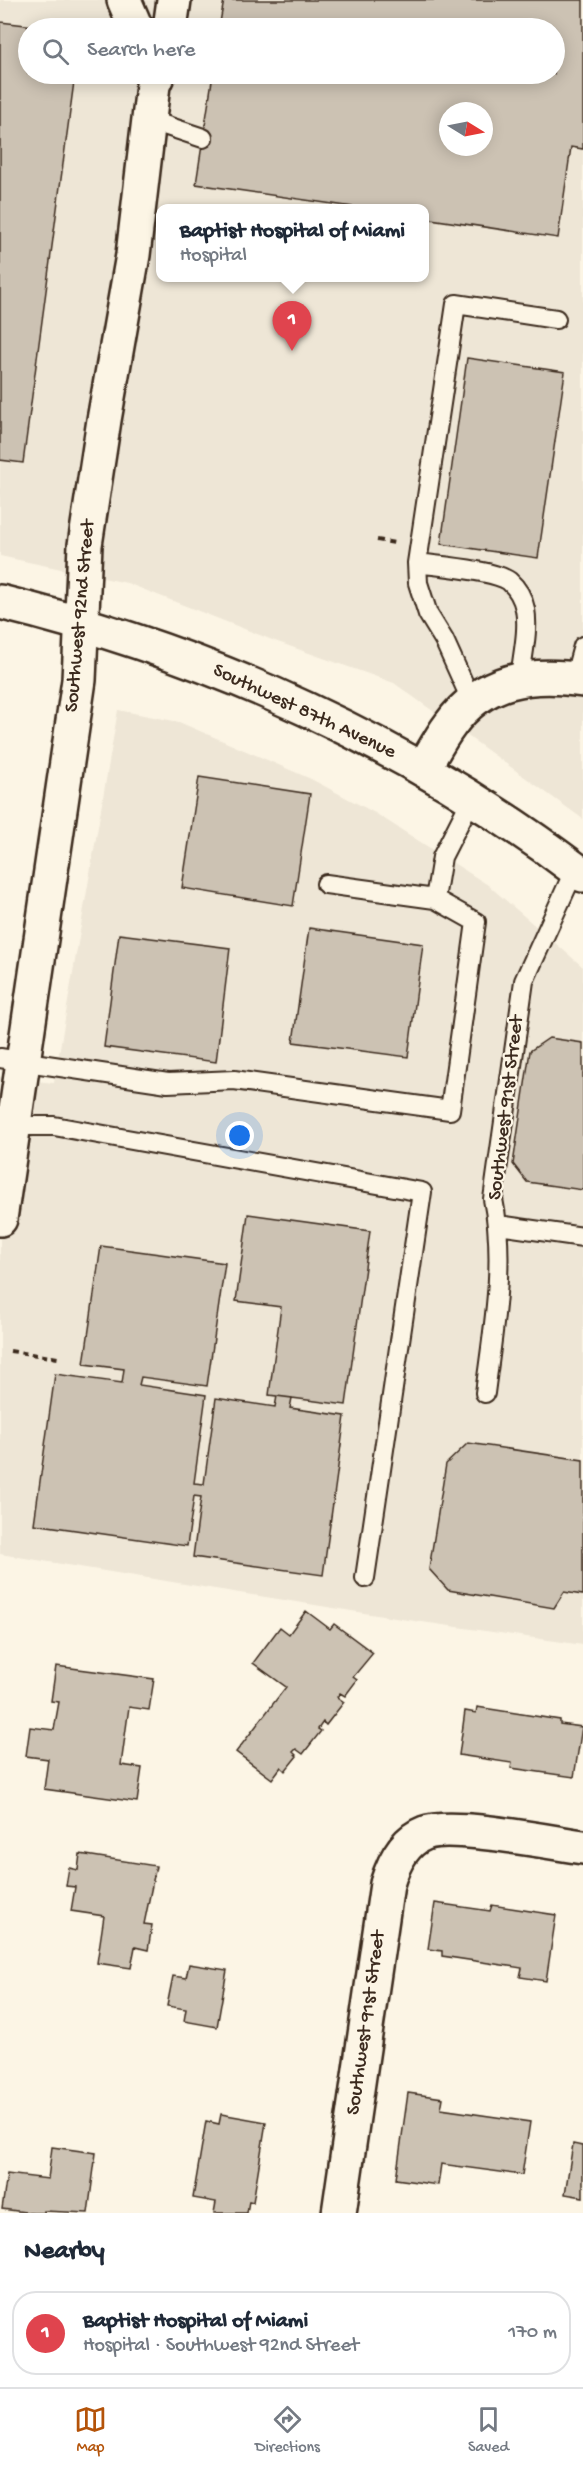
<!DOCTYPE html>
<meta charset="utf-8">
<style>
body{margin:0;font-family:"Gochi Hand",sans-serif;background:#f2f2f3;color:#1f2937}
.compass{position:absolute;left:439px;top:102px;width:54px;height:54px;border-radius:50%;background:#fff;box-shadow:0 3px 15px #0003;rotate:100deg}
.you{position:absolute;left:240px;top:1136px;width:21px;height:21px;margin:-15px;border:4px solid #fff;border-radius:50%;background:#1a73e8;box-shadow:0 0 0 9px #1a73e833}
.badge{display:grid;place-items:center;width:39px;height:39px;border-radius:50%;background:#b45309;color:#fff;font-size:20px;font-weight:700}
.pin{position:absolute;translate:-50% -50px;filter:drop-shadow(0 2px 3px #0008)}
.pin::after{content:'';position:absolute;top:32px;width:21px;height:18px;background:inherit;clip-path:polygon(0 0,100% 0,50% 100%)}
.popup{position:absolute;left:156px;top:204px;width:273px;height:78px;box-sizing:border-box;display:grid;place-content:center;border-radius:12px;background:#fff;filter:drop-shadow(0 2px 4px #0005);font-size:20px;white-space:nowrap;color:#747a83}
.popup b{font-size:22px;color:#1f2937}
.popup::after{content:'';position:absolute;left:50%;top:100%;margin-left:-12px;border:12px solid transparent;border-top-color:#fff}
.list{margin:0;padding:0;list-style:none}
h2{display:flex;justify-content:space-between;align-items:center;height:78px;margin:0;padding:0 24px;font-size:26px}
h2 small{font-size:20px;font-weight:400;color:#747a83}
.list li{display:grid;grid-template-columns:39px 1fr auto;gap:18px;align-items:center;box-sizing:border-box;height:84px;margin:0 12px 12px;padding:0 12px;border:2px solid #e0e1e3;border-radius:24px}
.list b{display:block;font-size:22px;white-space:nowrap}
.list p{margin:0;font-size:20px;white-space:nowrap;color:#747a83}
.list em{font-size:20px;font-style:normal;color:#747a83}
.icon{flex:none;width:33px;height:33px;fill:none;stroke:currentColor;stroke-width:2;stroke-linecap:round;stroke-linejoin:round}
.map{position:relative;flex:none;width:583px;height:2213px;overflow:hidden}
.search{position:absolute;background:#fff;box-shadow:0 3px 15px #0003;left:18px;right:18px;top:18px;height:66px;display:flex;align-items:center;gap:15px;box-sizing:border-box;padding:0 21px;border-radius:33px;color:#747a83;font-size:22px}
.sheet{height:174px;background:#fff}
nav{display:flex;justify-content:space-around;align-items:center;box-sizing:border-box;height:84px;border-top:2px solid #e0e1e3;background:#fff;font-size:16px;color:#747a83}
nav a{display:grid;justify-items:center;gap:3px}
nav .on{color:#b45309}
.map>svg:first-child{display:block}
.built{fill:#eee6d6;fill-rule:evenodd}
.building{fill:#ccc2b3;stroke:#3b2a1e;stroke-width:1.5;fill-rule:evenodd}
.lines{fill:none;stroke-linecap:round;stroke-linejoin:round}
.service-casing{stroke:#3b2a1e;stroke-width:22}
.minor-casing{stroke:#3b2a1e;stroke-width:38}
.secondary-casing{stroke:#3b2a1e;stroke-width:38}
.path{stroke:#3b2a1e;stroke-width:4;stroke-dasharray:6 4.5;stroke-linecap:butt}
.service{stroke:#fcf5e5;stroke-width:18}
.minor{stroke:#fcf5e5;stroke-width:33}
.secondary{stroke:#fcf5e5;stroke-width:33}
.labels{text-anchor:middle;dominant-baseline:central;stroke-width:4.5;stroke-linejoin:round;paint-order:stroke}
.street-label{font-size:20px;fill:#3b2a1e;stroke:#fcf5e5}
</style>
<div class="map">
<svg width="583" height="2213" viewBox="0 0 583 2213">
<rect width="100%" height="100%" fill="#fcf5e5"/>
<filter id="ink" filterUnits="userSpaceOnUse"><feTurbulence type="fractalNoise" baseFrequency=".0167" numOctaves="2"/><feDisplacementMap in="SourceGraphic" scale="12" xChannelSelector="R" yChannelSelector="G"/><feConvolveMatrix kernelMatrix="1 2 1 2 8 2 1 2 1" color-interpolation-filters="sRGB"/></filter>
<g filter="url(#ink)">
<path class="built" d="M0 0H583V819L394 683 275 641 127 583 0 556ZM28 28H554V74H28ZM448 111H484V147H448ZM160 208H424V278H160Z
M118 710 179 722 311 779 375 813 488 885 583 967V1645L401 1619 0 1554V1077L54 1083Z"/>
<path class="building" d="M224 0H583V149L571 147 558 238 424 218V208H360L196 184 213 74H554V28H219ZM448 111H484V147H448Z
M0 22 52 28H28V74H75L23 463 0 460Z
M467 358 565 372 538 558 441 544Z
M199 777 310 794 293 906 182 888Z
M309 928 423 944 408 1057 293 1042Z
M119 934 230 948 216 1062 104 1047Z
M549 1038 583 1043V1190L527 1182 513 1164 530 1051Z
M248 1214 370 1231 346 1405 269 1395 281 1307 236 1301Z
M101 1246 225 1263 207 1386 141 1377 139 1385 206 1395 194 1483 204 1484 216 1398 275 1407 277 1396 292 1398 290 1408 345 1416 323 1575 193 1557 201 1497 194 1496 187 1546 34 1524 55 1374 122 1383 124 1369 84 1364Z
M468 1443 583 1460V1595L564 1592 554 1608 448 1590 429 1569 446 1464Z
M306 1611 330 1629 334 1624 373 1653 353 1677 357 1680 345 1696 340 1693 337 1697 344 1702 326 1725 323 1722 318 1729 321 1731 303 1754 296 1749 293 1752 297 1756 285 1771 281 1767 272 1779 236 1752 286 1687 253 1663 280 1627 289 1634Z
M56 1666 154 1679 149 1710 129 1707 121 1765 142 1768 137 1802 44 1789 48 1759 26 1756 30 1727 54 1730 59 1702 51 1701Z
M477 1707 560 1720V1724L582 1727 574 1777 511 1768 512 1763 459 1755 465 1711 476 1713Z
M80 1854 156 1866 144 1924 152 1925 148 1950 135 1947 131 1968 97 1963 104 1916 71 1911 75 1887 66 1886 69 1868 78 1870Z
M435 1903 490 1911 492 1905 556 1915 546 1981 520 1977 522 1968 442 1956V1951L428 1949Z
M189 1964 227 1970 217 2027 184 2021 186 2009 167 2006 173 1976 186 1978Z
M408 2093 443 2098 441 2109 530 2122 522 2175 441 2164 438 2185 396 2179Z
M221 2114 266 2122 253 2202 249 2201 247 2213H214L216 2202 193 2198 206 2121 219 2124Z
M573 2144 583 2146V2197L565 2194Z
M52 2147 96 2153 88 2213 44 2211V2213H33L2 2209 7 2174 48 2179Z"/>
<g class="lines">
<defs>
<path id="service" d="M149 120 203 138
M417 563C438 566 494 570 509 581 517 588 523 599 525 609 529 631 522 657 520 679
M574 679 583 646
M472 702 444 640 428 614 418 583 417 563 456 304 556 319
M326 884 435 899
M0 1058 168 1083 234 1080 450 1110 476 922 435 899 442 857 472 798
M8 1126H54L422 1192 365 1578
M498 1225 583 1237
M485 1393C493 1330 506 1262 493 1199L524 981 575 869"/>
<path id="minor" d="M124 0 136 28
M170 28 174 0
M423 769C432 754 440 738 450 725 483 679 531 672 583 680
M0 1219 79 680 85 545 104 420 133 255 153 85 158 74
M339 2213 387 1884C393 1864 404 1841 425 1833 452 1823 549 1842 583 1847"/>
<path id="secondary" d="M0 602C209 653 412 745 583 875"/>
</defs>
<use href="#service" class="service-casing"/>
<use href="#minor" class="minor-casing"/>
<use href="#secondary" class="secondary-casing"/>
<path class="path" d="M377 540 395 543
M10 1351 58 1358"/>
<use href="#service" class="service"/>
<use href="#minor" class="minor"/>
<use href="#secondary" class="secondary"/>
</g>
</g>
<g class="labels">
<g class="street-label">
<text transform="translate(81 616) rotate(-85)">Southwest 92nd Street</text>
<text transform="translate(304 712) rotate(25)">Southwest 87th Avenue</text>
<text transform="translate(507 1108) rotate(-83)">Southwest 91st Street</text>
<text transform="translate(367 2023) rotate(-82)">Southwest 91st Street</text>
</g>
</g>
</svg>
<svg class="compass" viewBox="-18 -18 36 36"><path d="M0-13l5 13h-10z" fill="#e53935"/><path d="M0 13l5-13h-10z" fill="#747a83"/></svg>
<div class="you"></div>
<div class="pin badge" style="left:292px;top:351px;background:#e0444e">1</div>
<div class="popup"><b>Baptist Hospital of Miami</b>Hospital</div>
<div class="search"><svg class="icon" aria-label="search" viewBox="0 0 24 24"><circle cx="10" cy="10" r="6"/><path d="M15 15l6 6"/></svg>Search here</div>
</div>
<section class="sheet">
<h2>Nearby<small></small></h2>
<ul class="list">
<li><span class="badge" style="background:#e0444e">1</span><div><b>Baptist Hospital of Miami</b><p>Hospital · Southwest 92nd Street</p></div><em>170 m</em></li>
</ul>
</section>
<nav>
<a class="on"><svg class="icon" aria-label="map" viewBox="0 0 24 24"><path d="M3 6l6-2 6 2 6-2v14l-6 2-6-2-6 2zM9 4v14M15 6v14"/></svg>Map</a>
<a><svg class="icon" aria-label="directions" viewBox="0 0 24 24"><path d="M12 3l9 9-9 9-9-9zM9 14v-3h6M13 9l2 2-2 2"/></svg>Directions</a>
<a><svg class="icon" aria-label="saved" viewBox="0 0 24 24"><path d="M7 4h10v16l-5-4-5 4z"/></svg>Saved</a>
</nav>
